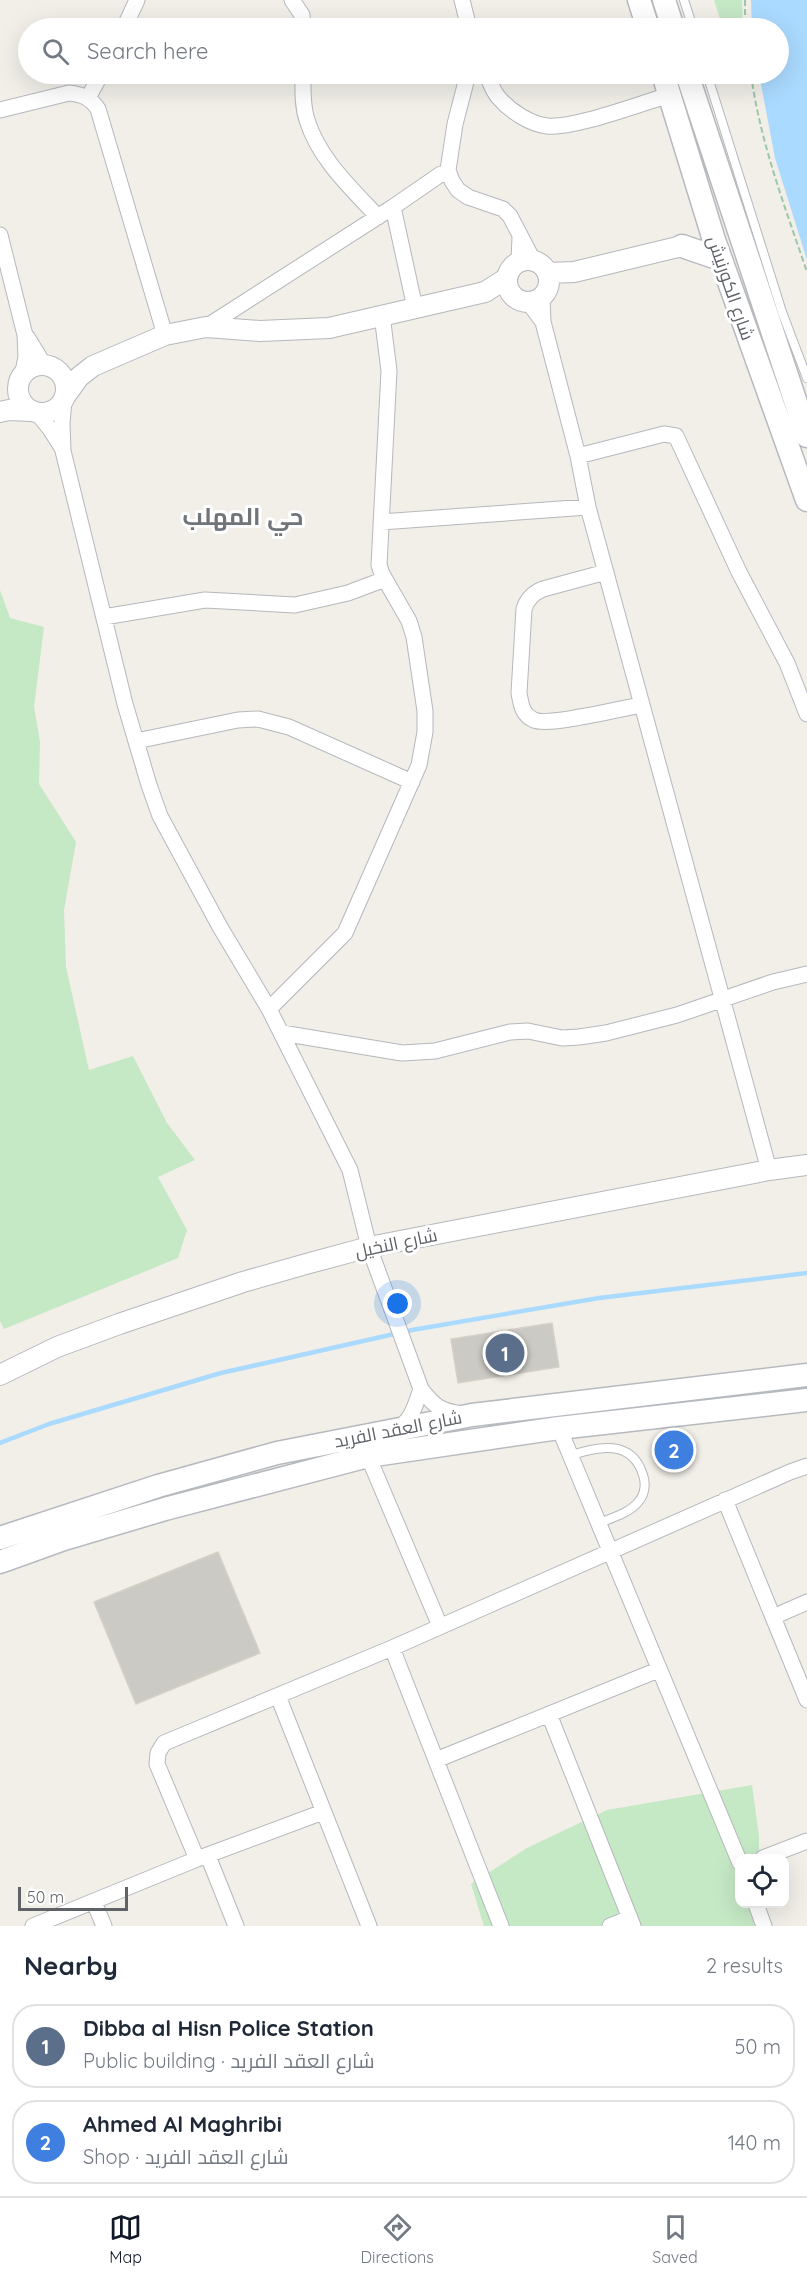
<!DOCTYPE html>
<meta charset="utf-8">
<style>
body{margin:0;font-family:Quicksand,Cairo,sans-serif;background:#f6f6f7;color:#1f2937}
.controls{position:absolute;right:18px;bottom:18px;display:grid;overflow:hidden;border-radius:12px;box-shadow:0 6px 24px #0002}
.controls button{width:54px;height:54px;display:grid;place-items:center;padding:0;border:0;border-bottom:2px solid #e0e1e3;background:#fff;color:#1f2937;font:30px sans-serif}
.scale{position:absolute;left:18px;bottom:15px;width:110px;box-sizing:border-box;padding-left:6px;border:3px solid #5f6368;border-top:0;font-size:16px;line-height:21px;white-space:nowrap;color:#5f6368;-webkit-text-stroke:4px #fff;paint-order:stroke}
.you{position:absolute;left:398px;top:1304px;width:21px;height:21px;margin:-15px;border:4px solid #fff;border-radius:50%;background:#1a73e8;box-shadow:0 0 0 9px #1a73e833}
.badge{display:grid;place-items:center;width:39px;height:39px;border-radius:50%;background:#111827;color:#fff;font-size:20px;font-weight:700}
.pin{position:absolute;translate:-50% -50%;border:3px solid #fff;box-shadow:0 2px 6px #0006}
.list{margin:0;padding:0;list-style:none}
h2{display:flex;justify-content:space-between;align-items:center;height:78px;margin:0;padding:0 24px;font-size:26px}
h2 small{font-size:20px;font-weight:400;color:#747a83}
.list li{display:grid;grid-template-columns:39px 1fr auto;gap:18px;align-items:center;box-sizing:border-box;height:84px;margin:0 12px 12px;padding:0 12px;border:2px solid #e0e1e3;border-radius:24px}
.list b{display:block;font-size:22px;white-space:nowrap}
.list p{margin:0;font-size:20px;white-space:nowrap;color:#747a83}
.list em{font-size:20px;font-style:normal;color:#747a83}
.icon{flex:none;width:33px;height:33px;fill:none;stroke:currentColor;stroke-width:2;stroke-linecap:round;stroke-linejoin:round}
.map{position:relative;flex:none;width:807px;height:1926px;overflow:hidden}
.search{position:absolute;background:#fff;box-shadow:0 6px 24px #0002;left:18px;right:18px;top:18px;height:66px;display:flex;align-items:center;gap:15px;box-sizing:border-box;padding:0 21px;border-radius:33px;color:#747a83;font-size:22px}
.sheet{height:270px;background:#fff}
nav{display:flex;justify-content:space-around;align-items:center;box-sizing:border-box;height:84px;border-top:2px solid #e0e1e3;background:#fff;font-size:16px;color:#747a83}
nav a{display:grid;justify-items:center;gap:3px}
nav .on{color:#111827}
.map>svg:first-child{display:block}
.green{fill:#c5e8c5}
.water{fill:#aadaff}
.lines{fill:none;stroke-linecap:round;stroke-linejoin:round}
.stream{stroke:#aadaff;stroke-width:4.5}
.building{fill:#cccac5;stroke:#d6d1c6;stroke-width:1.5}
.service-casing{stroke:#b5b8bc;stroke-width:10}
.minor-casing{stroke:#b5b8bc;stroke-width:17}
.tertiary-casing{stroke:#b5b8bc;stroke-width:22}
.secondary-casing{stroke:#b6babf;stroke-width:25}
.path{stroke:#9cc7a9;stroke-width:2;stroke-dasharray:6 3;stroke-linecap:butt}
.service{stroke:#fff;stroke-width:8}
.minor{stroke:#fff;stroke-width:15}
.tertiary{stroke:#fff;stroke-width:20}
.secondary{stroke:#fff;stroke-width:22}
.labels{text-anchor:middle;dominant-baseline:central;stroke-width:6;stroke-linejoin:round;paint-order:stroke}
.street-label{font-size:18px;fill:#5f6368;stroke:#fff}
.district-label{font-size:24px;font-weight:bold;fill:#70757a;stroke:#fff}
</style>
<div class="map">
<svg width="807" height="1926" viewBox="0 0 807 1926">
<rect width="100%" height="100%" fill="#f1efe8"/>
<path class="green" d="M714 0H742L743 28H723Z
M0 590 10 618 44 627 34 707 40 742 39 784 76 842 64 910 66 967 89 1070 133 1056 167 1123 195 1160 158 1177 187 1230 178 1258 4 1329 0 1321Z
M752 1785 759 1836V1858H740V1904H760V1926H484L471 1884 527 1848 607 1810Z"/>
<path class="water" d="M751 0H807V260L775 158 759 74H778V28H752Z"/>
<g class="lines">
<path class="stream" d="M0 1443 49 1424 221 1373 412 1330 599 1298 807 1273"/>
</g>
<path class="building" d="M552 1323 559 1367 458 1383 451 1339Z
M218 1552 260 1653 136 1704 94 1602Z"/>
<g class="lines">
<defs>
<path id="service" d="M684 0 693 28
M707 74 782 312 807 378
M569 1456C598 1446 632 1439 643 1475 646 1483 645 1494 639 1501 630 1513 612 1518 599 1523"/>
<path id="minor" d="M292 0 302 15 303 28
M462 0 469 28
M124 28 137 0
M303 74C303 89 302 105 307 120 319 159 351 188 378 217
M468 74 455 124 448 170 452 181 458 190 468 197 503 209 510 216 533 260
M486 74C490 81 493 92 499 98 510 111 530 124 547 126 574 129 641 103 670 95
M88 98 101 74
M0 110 69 93C82 94 91 98 98 109L165 335
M393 207 415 308
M0 235 25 335 26 357 22 377
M519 261 520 237
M542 298 543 322 578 456 588 507 769 1170
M528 302 543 322
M206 327 393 207 441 174
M27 337 41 360 48 366
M64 401 62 423 63 451 125 704 149 785 160 816 220 927 269 1009 350 1170 369 1247 421 1389C434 1406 440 1411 463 1414
M37 413 50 429 62 448
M578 456 664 434 676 436 739 572 787 663 807 714
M381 522 588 507
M606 572 543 589C533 593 527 599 524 609L519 693C521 704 522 715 534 720 549 727 621 708 642 705
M104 617 205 600 295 605 348 593 385 579
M136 741 238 720 258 719 289 727 412 782
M269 1009 345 933 419 765 425 732V711L414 637 409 621 382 574 379 565 389 371 382 315
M282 1033 402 1053 435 1051 510 1032 528 1031 562 1038 579 1037 606 1033 677 1015 773 982 807 974
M396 1428C412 1423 416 1402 421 1389
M559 1428 740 1863
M368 1456 440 1626
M725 1500 807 1700
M773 1617 807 1602
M392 1648 501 1926
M278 1696 369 1926
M549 1714 633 1926
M436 1760 658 1670
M208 1856 236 1926
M763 1858 807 1841
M197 1859 157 1764 158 1753 164 1743 392 1648 790 1472 807 1466
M94 1902 104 1926
M756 1904 764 1926
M33 1926 197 1859 323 1812
M610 1926 630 1918"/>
<path id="tertiary" d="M507 281a21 21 0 1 1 42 0a21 21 0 1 1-42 0Z
M548 273 574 272 682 246
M18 389a24 24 0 1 1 48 0a24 24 0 1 1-48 0Z
M66 395 79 377 93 366 165 335 206 327 260 331 329 328 485 292 507 278
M0 412 9 410 31 411
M0 1375 57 1347 119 1324 243 1282 306 1264 369 1247 769 1170 807 1165"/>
<path id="secondary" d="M639 0 648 28
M664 0 673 28
M663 74 714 240 807 500
M687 74 807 436
M682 246 720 259
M0 1538 158 1486 277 1453 472 1415 807 1375
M0 1562 64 1539 165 1509 368 1456 559 1428 807 1400"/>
</defs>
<use href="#service" class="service-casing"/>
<use href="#minor" class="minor-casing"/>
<use href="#tertiary" class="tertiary-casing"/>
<use href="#secondary" class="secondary-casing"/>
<path class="path" d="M745 0V28
M751 74C760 142 785 207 807 272"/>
<use href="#service" class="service"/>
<use href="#minor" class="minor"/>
<use href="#tertiary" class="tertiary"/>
<use href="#secondary" class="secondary"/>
</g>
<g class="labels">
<g class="street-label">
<text transform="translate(731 288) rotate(71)">شارع الكورنيش</text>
<text transform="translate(396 1243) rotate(-12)">شارع النخيل</text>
<text transform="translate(398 1429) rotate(-11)">شارع العقد الفريد</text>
</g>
<g class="district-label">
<text x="243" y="516">حي المهلب</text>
</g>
</g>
</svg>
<div class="controls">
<button><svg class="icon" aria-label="locate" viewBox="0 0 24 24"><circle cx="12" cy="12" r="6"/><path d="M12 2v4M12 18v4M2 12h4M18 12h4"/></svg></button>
</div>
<div class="scale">50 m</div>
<div class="you"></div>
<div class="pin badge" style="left:505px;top:1353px;background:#5c6f8a">1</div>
<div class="pin badge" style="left:674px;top:1450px;background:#3f7fe0">2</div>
<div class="search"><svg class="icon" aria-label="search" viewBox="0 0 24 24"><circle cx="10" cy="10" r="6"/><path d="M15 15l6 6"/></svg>Search here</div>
</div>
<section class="sheet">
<h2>Nearby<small>2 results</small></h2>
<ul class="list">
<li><span class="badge" style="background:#5c6f8a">1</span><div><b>Dibba al Hisn Police Station</b><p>Public building · شارع العقد الفريد</p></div><em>50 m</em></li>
<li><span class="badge" style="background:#3f7fe0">2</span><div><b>Ahmed Al Maghribi</b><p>Shop · شارع العقد الفريد</p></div><em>140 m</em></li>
</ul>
</section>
<nav>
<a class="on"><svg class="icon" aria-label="map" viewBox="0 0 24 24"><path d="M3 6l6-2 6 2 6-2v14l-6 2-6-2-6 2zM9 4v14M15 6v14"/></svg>Map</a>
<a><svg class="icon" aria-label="directions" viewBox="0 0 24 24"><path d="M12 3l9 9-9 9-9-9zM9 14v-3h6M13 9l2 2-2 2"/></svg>Directions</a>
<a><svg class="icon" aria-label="saved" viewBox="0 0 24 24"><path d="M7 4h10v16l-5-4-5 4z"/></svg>Saved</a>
</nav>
